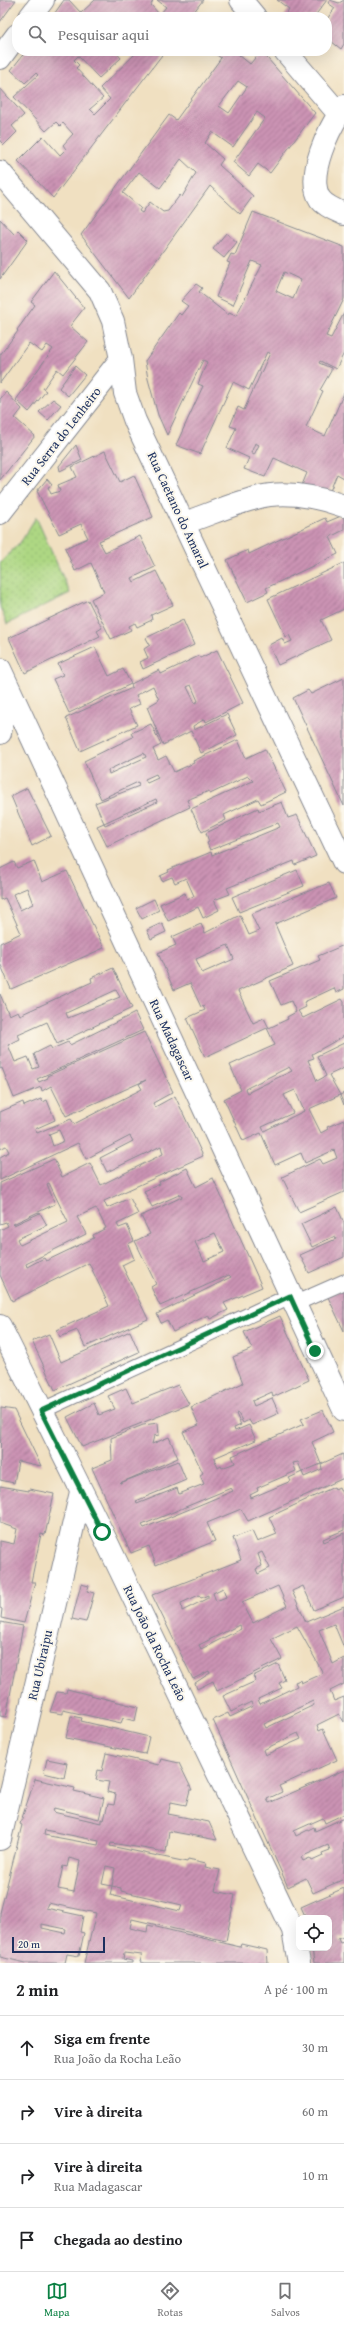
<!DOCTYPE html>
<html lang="pt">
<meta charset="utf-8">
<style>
body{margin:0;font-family:"Gentium Book Plus",serif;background:#f2f2f2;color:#202124}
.controls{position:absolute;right:12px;bottom:12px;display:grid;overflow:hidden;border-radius:8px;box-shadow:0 4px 16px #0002}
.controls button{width:36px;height:36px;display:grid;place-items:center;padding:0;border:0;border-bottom:1px solid #e0e0e0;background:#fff;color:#202124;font:20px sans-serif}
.scale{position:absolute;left:12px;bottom:10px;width:93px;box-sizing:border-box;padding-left:4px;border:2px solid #1b2f5e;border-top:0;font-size:11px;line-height:14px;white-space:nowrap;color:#1b2f5e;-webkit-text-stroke:3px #fbf7ec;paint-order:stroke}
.stop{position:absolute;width:12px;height:12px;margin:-9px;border:3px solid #0b8043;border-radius:50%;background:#fff}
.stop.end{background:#0b8043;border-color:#fff;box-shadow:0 1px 4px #0008}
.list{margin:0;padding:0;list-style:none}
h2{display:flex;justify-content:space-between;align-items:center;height:52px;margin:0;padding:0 16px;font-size:17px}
h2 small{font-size:13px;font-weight:400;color:#757577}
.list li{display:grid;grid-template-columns:26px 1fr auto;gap:12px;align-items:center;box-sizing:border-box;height:64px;padding:0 16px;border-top:1px solid #e0e0e0}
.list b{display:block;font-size:15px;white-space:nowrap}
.list p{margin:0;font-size:13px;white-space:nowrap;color:#757577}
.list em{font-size:13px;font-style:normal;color:#757577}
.icon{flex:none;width:22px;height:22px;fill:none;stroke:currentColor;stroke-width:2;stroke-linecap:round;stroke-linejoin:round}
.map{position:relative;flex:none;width:344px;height:1963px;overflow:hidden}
.search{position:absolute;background:#fff;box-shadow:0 4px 16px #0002;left:12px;right:12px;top:12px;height:44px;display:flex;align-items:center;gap:10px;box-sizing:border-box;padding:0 14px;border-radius:16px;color:#757577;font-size:15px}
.sheet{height:308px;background:#fff}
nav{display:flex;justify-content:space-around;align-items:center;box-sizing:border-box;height:56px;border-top:1px solid #e0e0e0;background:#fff;font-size:11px;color:#757577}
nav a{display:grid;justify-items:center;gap:2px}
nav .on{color:#0b8043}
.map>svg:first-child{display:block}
.grass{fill:url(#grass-dots);stroke:#648370}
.building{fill:url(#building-hatch);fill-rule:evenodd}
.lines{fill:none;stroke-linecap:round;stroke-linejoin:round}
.service-casing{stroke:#868890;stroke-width:17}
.minor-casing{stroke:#868890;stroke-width:24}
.service{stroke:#fff;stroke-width:15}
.minor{stroke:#fff;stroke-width:22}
.route{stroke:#0b8043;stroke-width:5}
.labels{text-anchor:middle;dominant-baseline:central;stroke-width:4;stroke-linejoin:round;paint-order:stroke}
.street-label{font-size:13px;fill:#1b2f5e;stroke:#fbf7ec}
</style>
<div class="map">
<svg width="344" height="1963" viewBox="0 0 344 1963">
<defs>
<pattern id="grass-dots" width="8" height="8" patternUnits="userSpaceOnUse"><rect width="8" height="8" fill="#add783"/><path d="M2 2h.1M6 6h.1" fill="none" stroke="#94b974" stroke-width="1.8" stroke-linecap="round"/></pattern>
<pattern id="building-hatch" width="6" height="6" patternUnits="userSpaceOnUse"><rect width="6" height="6" fill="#cb93b3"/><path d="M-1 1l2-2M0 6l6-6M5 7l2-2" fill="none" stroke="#a47895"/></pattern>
</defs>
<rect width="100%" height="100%" fill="#fbf7ec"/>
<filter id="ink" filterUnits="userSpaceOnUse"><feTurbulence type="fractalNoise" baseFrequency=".025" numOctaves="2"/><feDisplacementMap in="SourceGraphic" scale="8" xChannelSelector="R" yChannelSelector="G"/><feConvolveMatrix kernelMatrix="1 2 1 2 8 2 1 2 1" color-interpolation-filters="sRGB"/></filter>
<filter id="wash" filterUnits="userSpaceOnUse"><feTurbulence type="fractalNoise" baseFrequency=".012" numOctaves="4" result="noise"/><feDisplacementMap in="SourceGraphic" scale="16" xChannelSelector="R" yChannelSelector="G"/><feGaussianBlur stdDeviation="0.9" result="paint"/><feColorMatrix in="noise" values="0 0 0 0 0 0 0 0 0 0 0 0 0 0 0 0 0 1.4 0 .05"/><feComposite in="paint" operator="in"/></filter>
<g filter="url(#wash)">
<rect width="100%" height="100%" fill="#f0e0c1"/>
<path class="grass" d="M36 517 70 593 7 624 0 607V563L22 540Z"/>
<g id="blocks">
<path class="building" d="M0 0H16L0 22Z
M64 0H69L81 13 95 0H153L151 5 159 14 157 17H52Z
M157 0H203L190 17H165L161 13 166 7Z
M277 0H327L314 17H284L289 9Z
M330 0 339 3 344 0V44L341 49 327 38V19L335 8 328 3Z
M26 51H115L121 58 99 78 78 56 74 60 79 65 76 68 103 98 90 109 95 114 110 99 100 88 138 51H165L53 198 18 161 43 136 60 155 66 149 63 145 73 134 63 123 60 126 56 122 46 131 14 97 38 75 36 73 25 83 11 70Z
M216 51H234L250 64 261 51 315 113 270 173 258 164 249 176 233 162 265 118 257 112 233 147 212 132 205 143 223 159 219 165 253 196 240 214 210 186 129 298 81 235 169 115 176 120 221 58 214 53ZM238 81 247 87 229 113 219 106ZM181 159 196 173 182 197 180 195 168 211 163 212 150 202 142 213 139 211 141 208 123 193 139 172 160 188Z
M0 88 24 115 12 126 17 132 4 145 0 141Z
M253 212 344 247V299L326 336 331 338 344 313V353L336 369 320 361 319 363 331 368V371L320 390 323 391 306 427 325 436 344 393V478L337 474 330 491 300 490 307 473 274 458 265 477 244 469 249 458 227 448 236 428 230 426 238 407 244 410 270 353 267 352 249 390 233 382 200 454 176 445 203 386 198 384 207 362 203 360 167 435 158 415 148 379 145 361 179 313 181 315 188 306 181 301 196 284 202 288 199 292 228 315 229 313 236 316 262 265 252 261 233 305 216 297 230 263 227 262 231 254 235 255ZM284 272 301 280 293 299 276 291ZM255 443 259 445 254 455 251 453Z
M0 219 14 234 18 230 28 240 0 279Z
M226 233 237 242 224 258 213 249Z
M54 271 84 308 70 326 88 342 63 374 57 369 43 389 46 391 29 412 16 400 53 349 47 345 42 352 29 343 0 383V355L18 331 17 330 35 305 31 302Z
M75 366 85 375 68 396 59 388Z
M6 392 22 409 15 418 35 436 0 480V399Z
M53 399 61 405 48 420 39 412Z
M76 445 82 460 60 471 59 466Z
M105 451 120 482 134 475 153 517 99 541 105 552 140 536 155 567 132 578 134 582 156 571 173 605 151 615 152 620 137 627 135 623 129 626 131 630 111 639 91 599 104 592 91 563 75 571 65 548 88 538 81 524 59 534 37 491 47 479 52 485 48 487 51 494 60 491 58 485 77 477 72 467Z
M341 516 344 517V530L330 537 338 554 266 588 268 592 247 602 227 560 248 550 249 554 325 518 327 522Z
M344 563V609L321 620 331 640 278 665 269 645 282 638 285 644 292 641 289 635 286 637 268 599Z
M88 600 102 628 97 631 100 636 25 673 9 638Z
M183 620 194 645 143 669 140 662 148 658 144 649 150 645 146 638Z
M95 647 109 676 123 669 131 684 159 670 161 674 199 656 200 658 217 650 243 703 206 722 205 719 193 726 194 730 227 714 237 735 201 753 191 731 163 745 147 707 159 700 153 686 136 695 140 704 129 709 137 725 80 751 66 718 132 688 131 684 69 713 53 679 63 675 58 664ZM191 685 198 701 195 703 187 687Z
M344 678V806L293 698 308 690 311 694Z
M151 724 161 745 153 749 158 760 166 756 174 772 194 763 193 761 238 740 246 758 265 749 286 792 261 804 258 799 224 815 226 820 202 832 191 809 253 781 248 776 210 794 209 791 187 800 190 807 107 846 97 826 104 823 95 803 139 786 138 782 101 799 84 761 133 737 131 733ZM144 753 146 757 109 774 108 770ZM156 774 158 778 147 783 145 779ZM156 799 157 802 105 825 104 823Z
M27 788 51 836 32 846 11 796Z
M282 802 288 818 297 815 316 856 295 865 294 861 227 888 230 894 214 900 219 910 203 918 198 907 168 921 160 904 185 893 187 899 194 896 186 878 175 883 172 877 162 881 160 876 169 872 168 870 211 852 212 855 280 827 278 823 210 850 207 843 209 842 206 833 258 808 259 811Z
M34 861 42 882 67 871 104 948 11 989 0 963V943L21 933 5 898 0 900V869L14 862 17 868ZM27 888 33 904 20 910 13 894Z
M297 870 304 886 239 912 232 897Z
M329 883 336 898 275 924 293 966 238 991 253 1023 264 1018 269 1028 288 1019 287 1017 296 1012 291 1001 281 1005 270 981 320 960 318 956 344 945V989L336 993 334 988 304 1002 306 1007 298 1011 303 1018 342 999 344 1002V1036L312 1054 314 1058 308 1060 317 1081 326 1076 317 1056 344 1043V1068L329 1075 340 1095 344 1093V1105L340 1095 309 1109 321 1133 328 1129 327 1127 344 1120V1192L299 1212 282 1177 320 1159 323 1164 337 1158 334 1150 305 1163 301 1153 275 1165 261 1133 243 1141 224 1099 241 1090 230 1065 275 1045 267 1028 205 1057 187 1018 205 1010 203 1006 201 1007 190 983 174 990 158 953 176 945 172 937 201 924 205 933 240 915 249 935 259 931 251 914ZM228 945 234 959 202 973 196 959ZM289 1067 292 1071 279 1077 247 1093 245 1089ZM295 1090 304 1111 264 1131 262 1127 293 1113 284 1095Z
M154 899 159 910 142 919 136 908Z
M162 923 166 932 151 939 147 930Z
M113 968 132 1008 57 1044 47 1022 18 1035 20 1039 8 1045 15 1062 28 1057 33 1069 39 1067 34 1054 50 1046 52 1049 68 1042 70 1045 135 1013 143 1030 37 1079 39 1082 48 1078 47 1076 144 1032 173 1092 153 1103 155 1107 175 1096 203 1156 104 1201 107 1208 130 1198 138 1214 117 1224 119 1228 127 1225 134 1241 128 1244 134 1259 122 1265 148 1319 85 1347 77 1330 60 1337 57 1330 109 1306 89 1263 12 1301 0 1275V1230L8 1226 6 1222 0 1224V1183L54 1159 62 1177 90 1163 101 1185 163 1154 161 1146 107 1172 100 1158 133 1141 130 1136 86 1159 78 1143 0 1180V1157L9 1152 6 1146 0 1149V1112L23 1102 24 1106 41 1099 43 1102 47 1100 55 1120 35 1129 37 1133 71 1119 74 1124 142 1089 139 1084 146 1080 66 1116 51 1086 42 1091 41 1087 14 1098 2 1068 0 1069V994L9 1015 18 1011 20 1015 92 982 91 978ZM116 990 120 997 68 1018 66 1013ZM59 1130 64 1141 53 1146 49 1134ZM49 1183 68 1222 20 1245 17 1239 47 1225 40 1213 14 1225 13 1224 55 1204 47 1184ZM96 1208 106 1228 93 1235 94 1238 46 1261 44 1258 27 1267 26 1264 86 1234 77 1217Z
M187 1168 196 1187 213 1178 262 1287 224 1303 228 1310 210 1319 208 1315 173 1332 167 1320 161 1323 157 1314 231 1277 229 1275 160 1306 151 1287 156 1284 135 1241 150 1234 141 1216 182 1197 181 1194 152 1207 144 1191 160 1184 159 1182ZM215 1233 224 1252 204 1261 195 1242Z
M337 1207 344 1223V1257L309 1273 300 1255 336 1239 335 1236 312 1247 301 1224Z
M344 1288V1331L327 1295Z
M280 1316 309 1380 273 1397 272 1392 252 1401 254 1406 272 1398 279 1413 252 1425 249 1420 243 1423 238 1413 236 1414 241 1425 234 1428 235 1431 249 1425 256 1440 214 1458 218 1468 221 1466 222 1468 235 1463 232 1456 304 1424 301 1419 323 1410 333 1432 312 1442 321 1464 343 1454 344 1478 248 1521 241 1509 207 1523 215 1541 156 1565 149 1546 131 1553 92 1468 112 1460 111 1438 143 1425 158 1423 159 1435 154 1436 152 1444 169 1437 178 1458 120 1483 178 1461 186 1480 136 1501 137 1504 177 1488 179 1494 204 1484 200 1475 203 1473 183 1432 199 1425 191 1407 243 1383 233 1357 252 1349 244 1332ZM298 1462 302 1472 289 1478 291 1481 251 1498 250 1495 258 1491 257 1488 296 1471 293 1463ZM321 1464 322 1469 304 1477 302 1472ZM231 1488 233 1491 144 1528 142 1525Z
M130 1331 139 1352 55 1390 32 1341 49 1334 61 1362Z
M178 1385 189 1404 82 1447 67 1417 94 1403 99 1415 115 1409 108 1396 126 1388 133 1403Z
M1 1408 14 1410 41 1466 18 1461 14 1483 0 1480Z
M0 1486 29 1491V1489L54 1494 45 1535 41 1534 31 1582H35L24 1623 1 1618 2 1609 0 1608V1541L14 1544 17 1529 0 1523Z
M334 1487 335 1489 339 1487 344 1498V1530L323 1539 324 1542 344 1533V1597L314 1610 303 1586 292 1591 306 1622 344 1606V1648L334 1624 319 1630 333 1664 344 1658V1684L330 1691 334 1701 344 1697V1722L339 1714 317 1725 319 1731 323 1729 337 1760 279 1786 282 1792 267 1799 269 1803 344 1770V1814L325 1823 323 1818 294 1831 296 1836 314 1827 315 1831 344 1818V1879L313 1893 306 1878 288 1887 213 1720 228 1713 230 1717 253 1706 251 1702 231 1712 223 1696 256 1681 253 1676 278 1664 285 1680 279 1683 282 1688 258 1699 260 1704 297 1686 295 1682 300 1680 301 1683 323 1673 297 1626 271 1639 282 1659 217 1691 213 1681 197 1689 195 1683 210 1673 209 1671 193 1679 152 1595 241 1560 233 1538 252 1531 257 1542 277 1534 269 1517ZM262 1552 270 1568 258 1574 256 1569 262 1566 258 1554ZM278 1586 287 1606 253 1623 242 1602ZM223 1588 226 1597 216 1601 213 1593ZM199 1595 201 1598 208 1595V1598L182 1611 181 1603ZM239 1625 241 1629 201 1649 199 1645ZM313 1701 314 1705 266 1728 264 1724ZM298 1733 301 1739 265 1755 263 1750ZM328 1845 330 1850 322 1853 323 1856 312 1861 310 1858 303 1861 301 1857Z
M81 1584 89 1586 87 1591 94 1593 86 1622 72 1619Z
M0 1622 23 1626 6 1717 0 1716Z
M67 1689 138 1707 135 1721 123 1718 121 1723 63 1710V1714L50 1712 57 1692 66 1693Z
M71 1716 82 1718 81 1721 149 1737 145 1754 66 1738Z
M106 1753 159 1765 161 1759 179 1763 192 1790H190L186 1805 171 1802 168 1814 209 1822 217 1840 169 1831 166 1852 111 1843 110 1846 187 1862 188 1859 206 1863 205 1867 220 1870 215 1891 235 1895 226 1941 132 1919 130 1928 147 1932 148 1925 240 1947 241 1944 267 1950 268 1963H145L140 1962 142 1955 124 1953 123 1959 132 1961V1963H84L96 1913 48 1903 46 1908 83 1916 80 1932 84 1933 79 1956 67 1954 65 1963H26L0 1957V1913L22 1825 20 1824 35 1779 75 1788 74 1791 104 1798 99 1819 54 1808 53 1812 101 1823V1819L104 1820 108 1804 114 1805 116 1794 107 1792 109 1782 96 1780 98 1770 102 1771ZM45 1830 99 1841 98 1845 44 1835ZM69 1858 80 1861 74 1892 58 1889 63 1866 67 1867ZM106 1866 115 1868 112 1886 102 1884ZM112 1886 121 1888V1891L182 1905 180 1911 110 1895ZM42 1924 66 1929 65 1933 42 1928Z
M47 1759 67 1763 64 1778 44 1773Z
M344 1888V1937L338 1939 340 1943 344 1942V1963H314L312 1948H329V1918H306L301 1907Z"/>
</g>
</g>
<g filter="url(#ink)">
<use href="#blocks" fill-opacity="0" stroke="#868890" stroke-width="1"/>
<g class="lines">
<defs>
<path id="service" d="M294 1304 344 1282
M41 1411 290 1296"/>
<path id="minor" d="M241 0 255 17
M30 17 43 0
M285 51 339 114
M0 58 17 35
M344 106C330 127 305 175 320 199 325 206 337 211 344 214
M0 172 100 291 113 321 121 359 125 393 135 421 344 863
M0 513 121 359
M184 523C208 515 232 504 256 498 284 490 318 497 344 506
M0 669 344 1410
M0 733 9 689
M0 1326 102 1532 293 1930 299 1963
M0 1839 81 1492"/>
</defs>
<use href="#service" class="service-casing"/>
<use href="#minor" class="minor-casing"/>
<use href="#service" class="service"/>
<use href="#minor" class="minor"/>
</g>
</g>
<g class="lines" filter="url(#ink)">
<path class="route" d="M102 1532 41 1411 290 1296 315 1351"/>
</g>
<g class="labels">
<g class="street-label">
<text transform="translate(61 436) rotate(-52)">Rua Serra do Lenheiro</text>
<text transform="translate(178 510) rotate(65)">Rua Caetano do Amaral</text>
<text transform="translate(172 1040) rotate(65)">Rua Madagascar</text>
<text transform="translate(155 1643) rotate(64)">Rua João da Rocha Leão</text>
<text transform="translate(40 1665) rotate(-77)">Rua Ubiraipu</text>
</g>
</g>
</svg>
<div class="controls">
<button><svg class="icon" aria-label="locate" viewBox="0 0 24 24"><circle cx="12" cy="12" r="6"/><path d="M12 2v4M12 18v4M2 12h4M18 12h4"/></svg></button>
</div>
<div class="scale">20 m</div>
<div class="stop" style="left:102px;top:1532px"></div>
<div class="stop end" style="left:315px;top:1351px"></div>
<div class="search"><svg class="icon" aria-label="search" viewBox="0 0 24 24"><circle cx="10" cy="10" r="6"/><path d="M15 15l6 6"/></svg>Pesquisar aqui</div>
</div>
<section class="sheet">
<h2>2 min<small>A pé · 100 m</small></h2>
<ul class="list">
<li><svg class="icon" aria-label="ahead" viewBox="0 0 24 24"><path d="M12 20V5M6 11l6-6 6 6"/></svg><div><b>Siga em frente</b><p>Rua João da Rocha Leão</p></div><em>30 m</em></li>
<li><svg class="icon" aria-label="right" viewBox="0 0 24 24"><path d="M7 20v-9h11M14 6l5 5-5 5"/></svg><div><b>Vire à direita</b></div><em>60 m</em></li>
<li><svg class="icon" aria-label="right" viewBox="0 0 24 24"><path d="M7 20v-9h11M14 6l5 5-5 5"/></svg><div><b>Vire à direita</b><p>Rua Madagascar</p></div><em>10 m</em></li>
<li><svg class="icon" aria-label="arrive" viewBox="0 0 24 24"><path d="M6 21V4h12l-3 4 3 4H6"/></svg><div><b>Chegada ao destino</b></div></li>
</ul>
</section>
<nav>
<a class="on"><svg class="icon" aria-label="map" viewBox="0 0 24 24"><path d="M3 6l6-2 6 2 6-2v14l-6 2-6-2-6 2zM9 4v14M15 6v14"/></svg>Mapa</a>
<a><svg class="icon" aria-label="directions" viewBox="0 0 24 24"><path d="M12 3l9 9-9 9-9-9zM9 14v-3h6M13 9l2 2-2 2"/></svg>Rotas</a>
<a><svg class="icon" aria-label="saved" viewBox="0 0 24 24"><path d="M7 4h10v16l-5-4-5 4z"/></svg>Salvos</a>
</nav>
